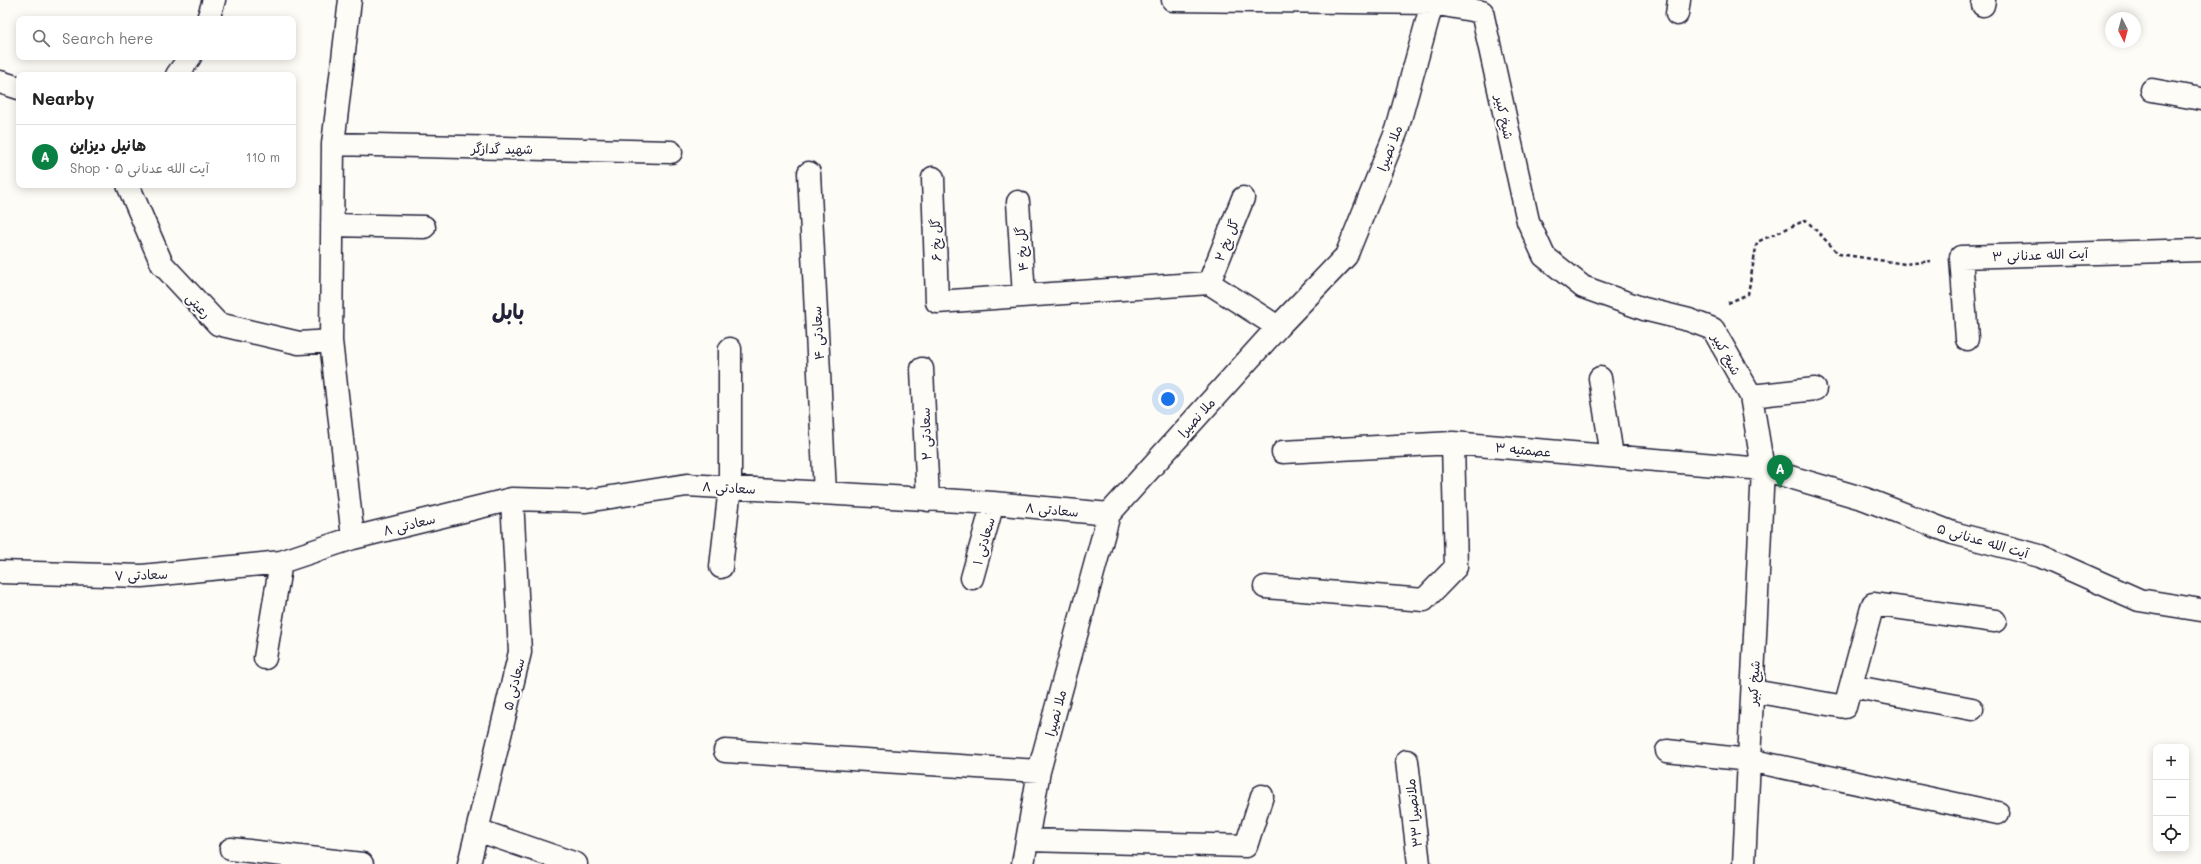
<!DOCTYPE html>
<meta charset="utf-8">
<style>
body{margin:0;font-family:Mali,"Playpen Sans Arabic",sans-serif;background:#f6f6f6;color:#222}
.controls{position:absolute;right:12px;bottom:12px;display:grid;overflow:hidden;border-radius:8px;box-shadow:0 2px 10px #0003}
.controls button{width:36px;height:36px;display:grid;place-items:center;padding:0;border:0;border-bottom:1px solid #e0e0e0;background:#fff;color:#222;font:20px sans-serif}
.compass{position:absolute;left:2105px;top:12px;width:36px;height:36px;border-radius:50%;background:#fff;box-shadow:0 2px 10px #0003;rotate:174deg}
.you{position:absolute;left:1168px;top:399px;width:14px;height:14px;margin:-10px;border:3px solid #fff;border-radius:50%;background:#1a73e8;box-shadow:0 0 0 6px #1a73e833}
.badge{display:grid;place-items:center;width:26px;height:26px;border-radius:50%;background:#0b8043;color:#fff;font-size:13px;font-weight:700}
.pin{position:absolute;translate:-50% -33px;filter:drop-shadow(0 1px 2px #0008)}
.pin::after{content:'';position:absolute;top:21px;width:14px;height:12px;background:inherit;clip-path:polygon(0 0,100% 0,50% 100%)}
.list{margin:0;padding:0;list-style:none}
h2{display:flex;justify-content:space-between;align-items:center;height:52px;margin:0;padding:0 16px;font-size:17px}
h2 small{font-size:13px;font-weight:400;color:#767676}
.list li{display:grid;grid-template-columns:26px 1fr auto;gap:12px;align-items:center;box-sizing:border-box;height:64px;padding:0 16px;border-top:1px solid #e0e0e0}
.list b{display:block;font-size:15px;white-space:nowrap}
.list p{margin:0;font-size:13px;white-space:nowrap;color:#767676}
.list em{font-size:13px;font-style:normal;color:#767676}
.icon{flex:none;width:22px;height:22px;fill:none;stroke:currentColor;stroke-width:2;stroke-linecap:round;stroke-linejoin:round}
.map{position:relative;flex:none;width:2201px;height:864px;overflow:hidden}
.search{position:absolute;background:#fff;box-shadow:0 2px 10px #0003;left:16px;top:16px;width:280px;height:44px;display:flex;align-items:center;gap:10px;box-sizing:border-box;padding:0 14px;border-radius:8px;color:#767676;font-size:15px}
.panel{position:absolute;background:#fff;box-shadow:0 2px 10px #0003;left:16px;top:72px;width:280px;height:116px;border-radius:8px}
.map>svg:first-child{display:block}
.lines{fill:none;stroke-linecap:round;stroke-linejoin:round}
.minor-casing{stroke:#22223b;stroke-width:25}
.path{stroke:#22223b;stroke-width:2.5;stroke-dasharray:4 3;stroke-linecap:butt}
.minor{stroke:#fdfcf7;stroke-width:22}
.labels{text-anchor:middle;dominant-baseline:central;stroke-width:4;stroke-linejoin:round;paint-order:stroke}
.street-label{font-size:13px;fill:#22223b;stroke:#fdfcf7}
.town-label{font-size:21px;font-weight:bold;fill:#22223b;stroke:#fdfcf7}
</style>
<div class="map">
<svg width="2201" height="864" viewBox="0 0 2201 864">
<rect width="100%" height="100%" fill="#fdfcf7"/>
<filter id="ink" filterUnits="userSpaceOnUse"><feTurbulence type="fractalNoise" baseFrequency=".025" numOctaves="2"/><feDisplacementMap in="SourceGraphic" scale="8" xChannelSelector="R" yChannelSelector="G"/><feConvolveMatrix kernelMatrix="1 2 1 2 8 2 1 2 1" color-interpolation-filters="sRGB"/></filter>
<g filter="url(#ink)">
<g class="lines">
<defs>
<path id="minor" d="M350 0 333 144 331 341 353 538
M1173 0 1433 3 1482 12 1528 221 1544 256 1583 287 1644 309 1689 320 1713 329 1751 396 1763 469 1744 864
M1983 5 1984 0
M1677 14 1679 0
M208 19 214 0
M177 75 190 57
M0 82 19 88
M2152 90 2201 99
M333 144 671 152
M809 173 825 493
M933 178 937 302 1209 283 1278 327
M128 185 162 264 218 324 299 343 331 341
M1018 202 1024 296
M332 225 424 227
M1209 283 1243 198
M1967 339 1961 257 2201 250
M922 369 928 500
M1600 378 1612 456
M1751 396 1815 389
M1283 452 1453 443 1763 469 1865 499 1953 533 2040 556 2139 600 2201 610
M721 567 730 487V349
M0 572 142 576 281 562 353 538 512 499 586 501 687 485 993 503 1109 514
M972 578 993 503
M1265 587 1424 600 1456 567 1453 443
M265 658 281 562
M1851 686 1972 709
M1753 691 1845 707 1873 604 1995 621
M725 751 1039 771
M1667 751 1749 760 1998 813
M1407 761 1419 864
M477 830 576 864
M1028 840 1246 846 1262 796
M231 849 362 864
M469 864 520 652 512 499
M1023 864 1039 771 1109 514 1278 327 1346 256 1397 130 1433 0"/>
</defs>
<use href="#minor" class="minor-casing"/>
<path class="path" d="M1728 303 1748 294 1757 242 1806 220 1839 254 1905 264 1931 261"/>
<use href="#minor" class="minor"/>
</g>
</g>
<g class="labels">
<g class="street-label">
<text transform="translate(1505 117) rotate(78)">شیخ کبیر</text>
<text transform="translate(502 148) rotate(1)">شهید گدازگر</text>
<text transform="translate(1389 148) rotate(-69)">ملا نصیرا</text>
<text transform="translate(935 240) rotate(-92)">گل یخ ۶</text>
<text transform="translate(1226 240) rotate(-68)">گل یخ ۲</text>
<text transform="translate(1021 249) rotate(-94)">گل یخ ۴</text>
<text transform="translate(2040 254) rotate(-2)">آیت الله عدنانی ۳</text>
<text transform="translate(199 305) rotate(47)">رعیتی</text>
<text transform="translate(817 333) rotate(-93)">سعادتی ۴</text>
<text transform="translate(1727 354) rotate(61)">شیخ کبیر</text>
<text transform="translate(1196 417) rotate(-48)">ملا نصیرا</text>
<text transform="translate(925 434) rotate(-92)">سعادتی ۲</text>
<text transform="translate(1523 449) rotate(5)">عصمتیه ۳</text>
<text transform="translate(729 487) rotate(3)">سعادتی ۸</text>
<text transform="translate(1052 509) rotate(5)">سعادتی ۸</text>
<text transform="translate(409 524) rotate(-14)">سعادتی ۸</text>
<text transform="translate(1983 540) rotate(16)">آیت الله عدنانی ۵</text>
<text transform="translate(983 541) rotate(-74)">سعادتی ۱</text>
<text transform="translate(141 574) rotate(-2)">سعادتی ۷</text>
<text transform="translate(1753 683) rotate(-87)">شیخ کبیر</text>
<text transform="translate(513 684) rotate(-76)">سعادتی ۵</text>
<text transform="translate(1055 713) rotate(-75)">ملا نصیرا</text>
<text transform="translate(1413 813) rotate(-96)">ملانصیرا ۳۳</text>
</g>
<g class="town-label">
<text x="508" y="310">بابل</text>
</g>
</g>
</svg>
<div class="controls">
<button>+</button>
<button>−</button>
<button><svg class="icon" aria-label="locate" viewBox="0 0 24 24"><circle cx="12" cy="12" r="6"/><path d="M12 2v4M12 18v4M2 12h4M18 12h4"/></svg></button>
</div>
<svg class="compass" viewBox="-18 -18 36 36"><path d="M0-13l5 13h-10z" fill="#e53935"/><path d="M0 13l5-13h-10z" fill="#767676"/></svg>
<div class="you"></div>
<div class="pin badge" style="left:1780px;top:488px">A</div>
<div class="search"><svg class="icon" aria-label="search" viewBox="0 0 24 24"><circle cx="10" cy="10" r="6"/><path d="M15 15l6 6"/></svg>Search here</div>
<section class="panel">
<h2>Nearby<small></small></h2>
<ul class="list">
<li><span class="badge">A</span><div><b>هانیل دیزاین</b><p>Shop · آیت الله عدنانی ۵</p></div><em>110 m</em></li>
</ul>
</section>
</div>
